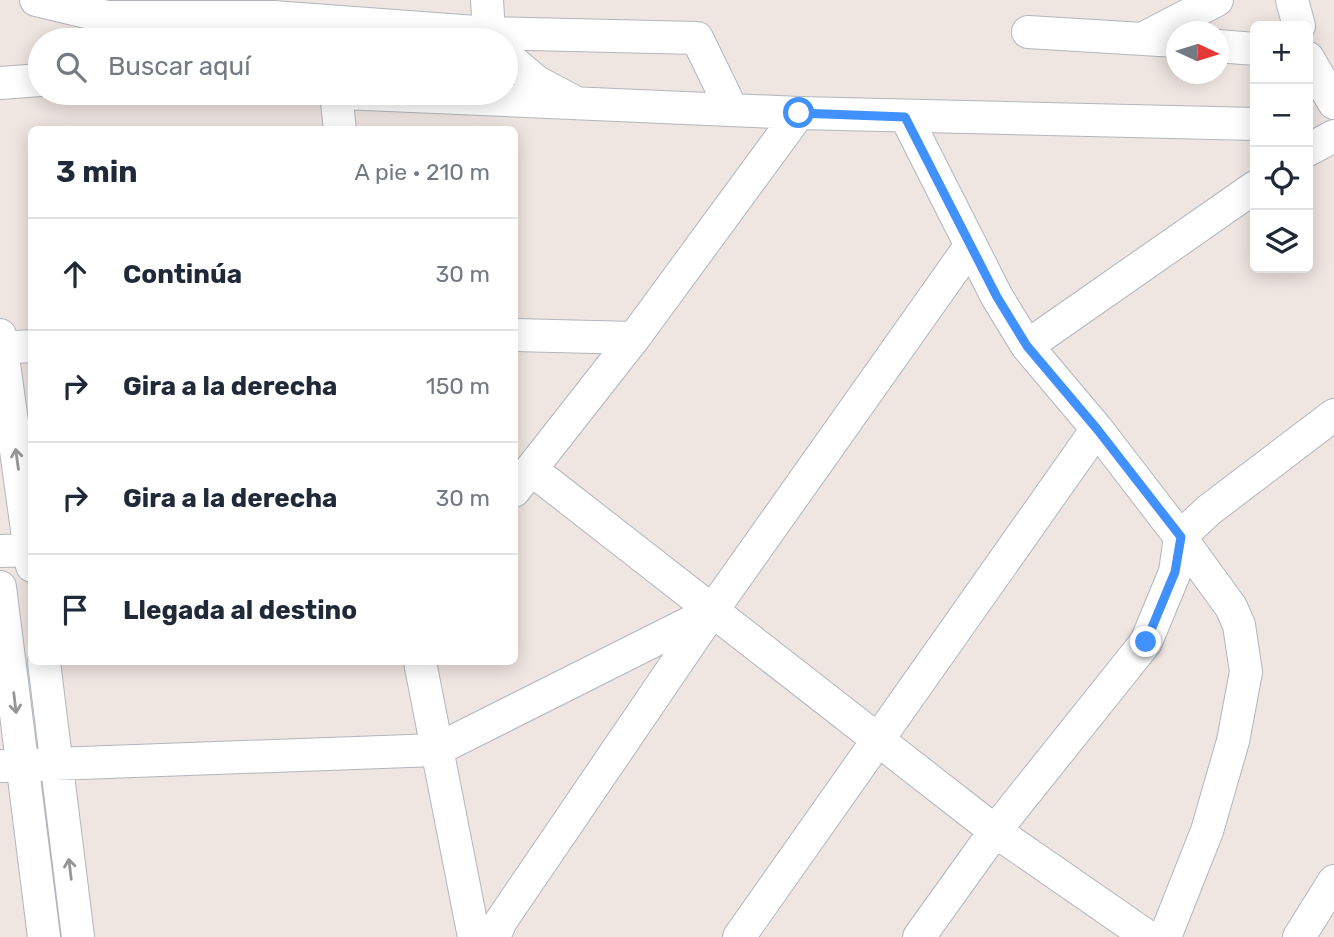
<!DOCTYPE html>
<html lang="es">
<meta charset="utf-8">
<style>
body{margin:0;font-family:Rubik,sans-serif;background:#f6f6f7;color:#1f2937}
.controls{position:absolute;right:21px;top:21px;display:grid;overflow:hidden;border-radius:10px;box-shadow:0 4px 18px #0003}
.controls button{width:63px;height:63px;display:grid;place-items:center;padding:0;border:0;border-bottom:2px solid #e0e1e3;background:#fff;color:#1f2937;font:35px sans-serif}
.compass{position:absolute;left:1166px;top:21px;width:63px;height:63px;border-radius:50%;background:#fff;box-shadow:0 4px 18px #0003;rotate:94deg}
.stop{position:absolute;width:21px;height:21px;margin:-16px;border:5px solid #4090fd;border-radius:50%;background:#fff}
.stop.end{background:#4090fd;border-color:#fff;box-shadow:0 2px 7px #0008}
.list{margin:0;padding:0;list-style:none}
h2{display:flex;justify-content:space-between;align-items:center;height:91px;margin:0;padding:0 28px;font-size:30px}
h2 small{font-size:23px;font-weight:400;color:#747a83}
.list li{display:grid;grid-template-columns:46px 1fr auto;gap:21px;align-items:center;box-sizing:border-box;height:112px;padding:0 28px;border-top:2px solid #e0e1e3}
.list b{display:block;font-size:26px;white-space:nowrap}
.list em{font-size:23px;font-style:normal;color:#747a83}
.icon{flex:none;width:38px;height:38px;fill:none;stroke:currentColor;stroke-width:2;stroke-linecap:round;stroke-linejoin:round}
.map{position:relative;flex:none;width:1334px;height:937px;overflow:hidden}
.search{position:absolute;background:#fff;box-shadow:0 4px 18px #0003;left:28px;top:28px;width:490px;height:77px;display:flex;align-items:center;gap:18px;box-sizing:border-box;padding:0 24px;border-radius:38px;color:#747a83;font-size:26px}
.panel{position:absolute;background:#fff;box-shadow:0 4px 18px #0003;left:28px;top:126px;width:490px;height:539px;border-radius:10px}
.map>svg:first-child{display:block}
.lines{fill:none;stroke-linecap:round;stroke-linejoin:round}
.minor-casing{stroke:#b1b6be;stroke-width:34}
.minor{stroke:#fff;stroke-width:32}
.oneway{stroke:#969696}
.route{stroke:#4090fd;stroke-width:9}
</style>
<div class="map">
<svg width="1334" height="937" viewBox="0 0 1334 937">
<rect width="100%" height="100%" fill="#efe5e1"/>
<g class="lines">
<defs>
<path id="minor" d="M36 0 107 17H273L489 33 697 38 732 110
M487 0 489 33 494 40
M1292 0 1299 26
M1028 32 1176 41
M1144 38 1217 0
M1218 46 1255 49
M506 56 537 82 571 100
M1308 58 1334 103
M0 83 40 80
M336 93 340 130
M342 93 799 113 1255 124
M906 117 997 297 1027 346 1097 429 1180 537 1231 607 1239 625 1246 672 1233 741 1207 831 1165 937
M1308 150 1334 136
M0 335 32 566
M514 335 634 338
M1027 346 1255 187
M0 348 32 346
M532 470 995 831 1148 937
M514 491 634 338 799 113
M0 551 32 550
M0 587 44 937
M44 662 78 937
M420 662 474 937
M0 766 436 750 711 612
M494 937 501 921 712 611 971 245
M739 937 1097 429
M919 937 995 831 1146 642 1175 572 1180 537 1209 510 1334 415
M1299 937 1334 881"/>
</defs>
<use href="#minor" class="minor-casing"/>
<use href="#minor" class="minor"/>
</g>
<defs><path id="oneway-shaft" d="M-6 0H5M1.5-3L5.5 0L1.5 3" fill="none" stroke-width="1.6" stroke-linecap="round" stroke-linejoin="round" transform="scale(1.75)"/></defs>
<g class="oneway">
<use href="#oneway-shaft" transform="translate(17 459) rotate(-98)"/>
<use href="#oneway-shaft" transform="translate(15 703) rotate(83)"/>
<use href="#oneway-shaft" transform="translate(70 869) rotate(-97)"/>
</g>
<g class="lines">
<path class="route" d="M799 113 905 117 997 297 1027 346 1097 429 1181 537 1175 572 1146 642"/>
</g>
</svg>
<div class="controls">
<button>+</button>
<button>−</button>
<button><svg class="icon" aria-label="locate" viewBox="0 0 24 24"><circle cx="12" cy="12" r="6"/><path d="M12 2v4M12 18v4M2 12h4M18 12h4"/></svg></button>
<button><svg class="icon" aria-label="layers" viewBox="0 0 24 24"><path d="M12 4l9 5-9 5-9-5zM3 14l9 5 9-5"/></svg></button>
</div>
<svg class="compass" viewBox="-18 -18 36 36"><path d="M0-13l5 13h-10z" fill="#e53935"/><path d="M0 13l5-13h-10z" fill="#747a83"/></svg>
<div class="stop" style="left:799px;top:113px"></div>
<div class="stop end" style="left:1146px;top:642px"></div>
<div class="search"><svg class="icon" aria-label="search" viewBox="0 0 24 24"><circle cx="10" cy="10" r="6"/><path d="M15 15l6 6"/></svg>Buscar aquí</div>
<section class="panel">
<h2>3 min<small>A pie · 210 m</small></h2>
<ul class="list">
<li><svg class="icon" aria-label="ahead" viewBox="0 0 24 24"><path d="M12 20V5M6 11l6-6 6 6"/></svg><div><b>Continúa</b></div><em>30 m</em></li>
<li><svg class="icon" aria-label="right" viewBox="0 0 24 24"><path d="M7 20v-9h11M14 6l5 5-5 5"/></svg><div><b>Gira a la derecha</b></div><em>150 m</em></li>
<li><svg class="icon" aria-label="right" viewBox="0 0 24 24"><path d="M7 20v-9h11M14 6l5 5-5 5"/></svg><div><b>Gira a la derecha</b></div><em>30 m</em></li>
<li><svg class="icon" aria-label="arrive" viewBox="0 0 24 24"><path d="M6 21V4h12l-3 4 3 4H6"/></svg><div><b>Llegada al destino</b></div></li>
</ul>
</section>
</div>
